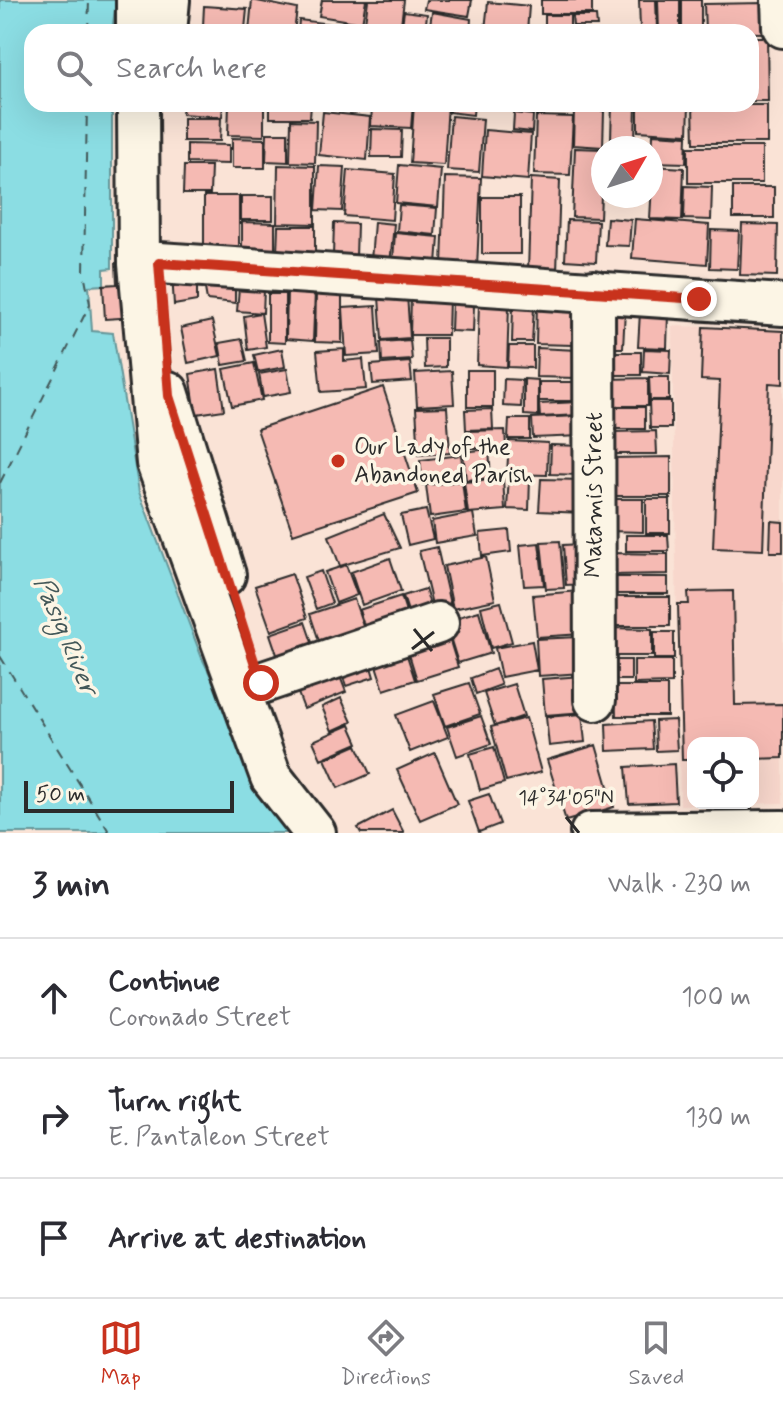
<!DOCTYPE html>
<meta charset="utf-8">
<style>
body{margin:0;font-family:Mynerve,sans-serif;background:#f2f2f3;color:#2b2b33}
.controls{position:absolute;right:24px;bottom:24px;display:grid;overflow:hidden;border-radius:16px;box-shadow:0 8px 32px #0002}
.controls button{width:72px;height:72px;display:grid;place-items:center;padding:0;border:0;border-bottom:2px solid #e1e1e2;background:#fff;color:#2b2b33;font:40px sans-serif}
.compass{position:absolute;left:591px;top:136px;width:72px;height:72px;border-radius:50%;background:#fff;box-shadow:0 8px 32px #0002;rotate:51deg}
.scale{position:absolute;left:24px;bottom:20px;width:210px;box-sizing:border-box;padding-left:8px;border:4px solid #2b2b2b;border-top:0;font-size:22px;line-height:28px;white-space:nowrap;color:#2b2b2b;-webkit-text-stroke:6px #fcf5e5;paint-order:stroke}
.stop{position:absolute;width:24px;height:24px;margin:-18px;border:6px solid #c8321e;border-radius:50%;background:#fff}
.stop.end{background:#c8321e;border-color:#fff;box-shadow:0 2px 8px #0008}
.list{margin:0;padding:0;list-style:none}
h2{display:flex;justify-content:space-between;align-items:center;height:104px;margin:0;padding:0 32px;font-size:34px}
h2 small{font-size:26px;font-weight:400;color:#7c7c81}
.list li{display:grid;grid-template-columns:52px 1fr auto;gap:24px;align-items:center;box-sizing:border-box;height:120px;padding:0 32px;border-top:2px solid #e1e1e2}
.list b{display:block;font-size:30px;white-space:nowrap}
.list p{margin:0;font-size:26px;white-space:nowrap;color:#7c7c81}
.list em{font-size:26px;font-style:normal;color:#7c7c81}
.icon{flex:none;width:44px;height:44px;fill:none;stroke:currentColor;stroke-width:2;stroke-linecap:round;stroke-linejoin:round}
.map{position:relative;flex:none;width:783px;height:833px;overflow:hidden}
.search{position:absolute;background:#fff;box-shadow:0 8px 32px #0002;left:24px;right:24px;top:24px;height:88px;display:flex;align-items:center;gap:20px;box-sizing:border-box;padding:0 28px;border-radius:24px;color:#7c7c81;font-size:30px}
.sheet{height:464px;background:#fff}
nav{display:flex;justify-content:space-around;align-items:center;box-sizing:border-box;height:112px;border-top:2px solid #e1e1e2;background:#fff;font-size:22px;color:#7c7c81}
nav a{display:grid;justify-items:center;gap:4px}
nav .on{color:#c8321e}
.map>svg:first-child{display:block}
.built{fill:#f8d7cc;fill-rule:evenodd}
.water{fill:#8bdde3;stroke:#659699;stroke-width:2}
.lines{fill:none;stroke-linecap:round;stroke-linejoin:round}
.ferry{stroke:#435859;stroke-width:2;stroke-dasharray:10 8;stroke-linecap:butt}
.building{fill:#f5bab3;stroke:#2b2b2b;stroke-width:2}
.minor-casing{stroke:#2b2b2b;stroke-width:46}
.minor{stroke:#fcf5e5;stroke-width:40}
.route{stroke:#c8321e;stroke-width:10}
.ticks{fill:none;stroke:#2b2b2b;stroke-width:3}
.poi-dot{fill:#c8321e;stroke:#fcf5e5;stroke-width:3}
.labels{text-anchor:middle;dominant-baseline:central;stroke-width:7;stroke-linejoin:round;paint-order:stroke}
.poi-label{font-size:24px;fill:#2b2b2b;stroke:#fcf5e5;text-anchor:start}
.street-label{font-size:24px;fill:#2b2b2b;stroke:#fcf5e5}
.water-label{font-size:26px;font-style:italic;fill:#435859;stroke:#fcf5e5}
.ticks-label{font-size:20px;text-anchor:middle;fill:#2b2b2b;stroke:#fcf5e5;stroke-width:7;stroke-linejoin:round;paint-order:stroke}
</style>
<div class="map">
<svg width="783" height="833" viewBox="0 0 783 833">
<rect width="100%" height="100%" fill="#fae3d6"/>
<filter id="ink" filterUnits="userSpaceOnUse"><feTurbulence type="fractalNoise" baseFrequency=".0125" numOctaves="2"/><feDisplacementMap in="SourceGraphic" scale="16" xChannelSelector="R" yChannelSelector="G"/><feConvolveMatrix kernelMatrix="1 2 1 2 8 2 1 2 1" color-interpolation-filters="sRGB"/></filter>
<g filter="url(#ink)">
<path class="built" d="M672 326 783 329V803L680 805ZM693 743H753V803H693Z"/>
<path class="water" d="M0 0H116L112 32H32V104H112V268L104 269V285L89 286 92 331 113 333 139 492 202 658 287 833H0Z"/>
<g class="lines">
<path class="ferry" d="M88 32 89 0
M0 483 90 304 84 272 87 104
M0 656 110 833"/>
</g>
<path class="building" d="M252 0 297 9 294 32H249Z
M322 0H366L362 23 319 16Z
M368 0H404L400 32 364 30Z
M426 0H472L469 16 424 9Z
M541 0H592V14H541Z
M639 0H656L657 29H640Z
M658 0H680V32H659Z
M682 0H701V32H682Z
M488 2 529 6 527 32 485 30Z
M765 3V33L705 32 704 4Z
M204 6 247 9 245 29 203 26Z
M404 11 427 14 425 32H401Z
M432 12 471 19 470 32 429 31Z
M545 15H570V32H545Z
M572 16H596L597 26H573Z
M299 20 339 25 338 32H298Z
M342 22 360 24 359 32H341Z
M751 37H767L768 101H751Z
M183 104H223L222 117 182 114Z
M229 104H264V136L228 135Z
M270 104H311L310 118H270Z
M372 104H413L411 128 371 126Z
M414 104H448L444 165 410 163Z
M449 104H474L473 115 449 112Z
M612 104H636L635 141 611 139Z
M638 104H689L688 134 638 131Z
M693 105H767V143H694Z
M574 110 604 111 603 147 573 145Z
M323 112 370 117 367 160 319 155Z
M514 113 533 115 532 132 513 130Z
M451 116 483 119 479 172 447 170Z
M536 116 573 117 570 175 534 174Z
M183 118H221L220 141H183Z
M291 120 316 121 315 163 290 162Z
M372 129 402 130 401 157H371Z
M485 130 531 134 528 180 482 176Z
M267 133H288V162L266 161Z
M653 134 687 136 686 163 652 162Z
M232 138 265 139V168H232Z
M612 141 649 143V148H612Z
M187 144 229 145V164L187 163Z
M688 147H762V183H688Z
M575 148 603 149 600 218 572 217Z
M278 165 315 166V224L277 223Z
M399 165 441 169 438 207 396 203Z
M184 166H211L210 194H183Z
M319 166 345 167 342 211 316 210Z
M653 166 684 168 682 220 650 219Z
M348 170 395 174 392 220 344 216Z
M445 177 481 178 477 268 442 266Z
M531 178 560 180 557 272 528 271Z
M685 186 712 187 711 220 684 219Z
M733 187H774V218H733Z
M204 196H239V253H204Z
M241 196H273V220H241Z
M482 197H520V254H482Z
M399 205 437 208 435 235 397 231Z
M607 218 631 220 629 246 605 245Z
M635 219 709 225 707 264 632 258Z
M567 220 598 221 596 262 565 260Z
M242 222 275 223V256L242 255Z
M374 222 394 224 390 264 371 261Z
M334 223 357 224 356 257 333 256Z
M742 224 778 225 777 276 740 275Z
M278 226H315V253H277Z
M711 230 739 231 737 269 710 268Z
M395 233 439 237 437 264 393 260Z
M133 262 136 317 105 319 103 285 117 284 116 263Z
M172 274 197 277V301L174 305Z
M204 283 235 289V303L207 300Z
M239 288 264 290 263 313 237 311Z
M287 289 315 291 313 341 286 339Z
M316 293H342V343L315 342Z
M268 294H285V343L268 342Z
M407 295 410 338 382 340 379 297Z
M411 297 449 298 448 335H410Z
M537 302 575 303 573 345 536 344Z
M479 303 509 304 507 367 477 365Z
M452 304 474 305 473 332 451 331Z
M376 306 379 354 346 356 343 308Z
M513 307 534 308 532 342H512Z
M605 309 625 310 623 348H603Z
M640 312 668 313 667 348 638 347Z
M261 313 266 347 248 350 244 316Z
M212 321 220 356 188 363 181 328Z
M703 327 783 331V384L769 383 763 550 713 548 720 381 701 380Z
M424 338H446V367L425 368Z
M242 339 247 361 223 365 219 343Z
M410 340 412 360 382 362 381 342Z
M509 346H533V368L508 367Z
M537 348 577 350 576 378 536 377Z
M282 349 285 367 258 372 254 355Z
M344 349V361L363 359 366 389 321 392 317 351Z
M644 349 671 350 670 374 643 372Z
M605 352H641V375H605Z
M410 362 412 381 373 384 371 365Z
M254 363 262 400 232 406 224 369Z
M218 369 224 410 196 414 190 374Z
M287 369 291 392 263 397 259 374Z
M467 370H493V407H467Z
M452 371 454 404 417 406 415 373Z
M649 377H669V400H650Z
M648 378V406H607V379Z
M504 379 522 380 521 407 503 406Z
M524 379 538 380V416L524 415Z
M539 382H576V401H539Z
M383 387 418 493 293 534 257 429Z
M649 401H671V428H650Z
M578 402 579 415 540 417 539 404Z
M447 407 450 453 419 455 416 408Z
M612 407H645V429H613Z
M492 409 493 429 466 430 465 410Z
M580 416 581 436 533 438 532 418Z
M509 419H530V439H508Z
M505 430 506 447 468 448V431Z
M656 431 657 454H611V432Z
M509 441 548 443 547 475 507 474Z
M551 445 583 446 582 475 550 474Z
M489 449 491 478 466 480 463 452Z
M461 455 464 480 423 485 420 460Z
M671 457V496H611V458Z
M509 475 530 477 529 510 507 509Z
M503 479 505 510 468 513 464 482Z
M541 479 583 480 582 513 539 511Z
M462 481 466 512 430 517 426 485Z
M609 499H643V532L609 531Z
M646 499H670V533H646Z
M426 510 433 539 408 545 401 515Z
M473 513 477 536 435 543 432 521Z
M384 514 400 548 340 566 329 536Z
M771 521 783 522V552H770Z
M509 530 511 552 482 556 480 533Z
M626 535H668L669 551H626Z
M560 541 564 588 546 589 541 542Z
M539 543 544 585 524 586 520 545Z
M581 544 584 584 566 585 563 545Z
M437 547 452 613 435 617 419 551Z
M610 553 668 554V574L610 575Z
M486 557 495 600 453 609 444 566Z
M390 558 401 591 362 605 351 572Z
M346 565 357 595 336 603 325 572Z
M321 571 332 603 316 609 304 577Z
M292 574 307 618 271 631 255 586Z
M611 577H668V594H611Z
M425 589 434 617 412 624 403 596Z
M579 591 582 634 537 637 533 595Z
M733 591 735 705 783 704V758L753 759V743H693V760H682L678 604H689L688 592Z
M401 596 411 627 369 641 359 610Z
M608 597H670V626H609Z
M354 599 366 634 322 650 310 614Z
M501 602 512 642 491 648 481 607Z
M479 611 491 653 458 663 445 621Z
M305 622 317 657 282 669 270 634Z
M445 625 458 667 417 680 404 638Z
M610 628 652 629V656H610Z
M654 632H674V659H654Z
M401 637 415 680 384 690 370 647Z
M579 637 582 673 538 676 536 639Z
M532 641 537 670 501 677 495 648Z
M366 650 374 677 346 686 337 659Z
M602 660H631V680H602Z
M634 660H672V683L634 684Z
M334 661 346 692 304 709 292 677Z
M495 669 501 685 476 694 471 678Z
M582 676 585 712 545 715 542 679Z
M469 683 480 714 445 726 434 694Z
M514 684 524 716 495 726 484 693Z
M615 686H667V716H616Z
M341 698 352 722 332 731 322 707Z
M434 701 448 737 410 752 396 715Z
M582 714 585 742 549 746 546 717Z
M481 716 491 744 457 756 447 727Z
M526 718 541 772 506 781 491 727Z
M675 720 677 750 656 751 655 721Z
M651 721 653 749 607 751 606 724Z
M350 725 358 743 321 759 313 741Z
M357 745 370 774 338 788 325 759Z
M596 745 614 807 566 821 547 760Z
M494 747 504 783 480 790 470 754Z
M435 753 457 804 420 820 397 770Z
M674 764 676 802 629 804 626 767Z
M489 794 500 824 479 832 468 801Z
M392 810 404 833H361L358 828Z"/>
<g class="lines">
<defs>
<path id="minor" d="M137 0V32
M782 0 783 27
M166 32 169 0
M138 104 139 264 157 463 271 777 315 833
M159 263 783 305
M594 291 595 700
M168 392 225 575
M261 683 438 623
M591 833 783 831"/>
</defs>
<use href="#minor" class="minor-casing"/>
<use href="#minor" class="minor"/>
</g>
</g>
<g class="lines" filter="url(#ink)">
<path class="route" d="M261 683 169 396 159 263 699 299"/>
</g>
<path class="ticks" d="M414 629 432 651M412 649 434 632M566 817 579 833"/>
<circle class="poi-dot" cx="338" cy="461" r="8"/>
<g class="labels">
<g class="poi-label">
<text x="354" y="447">Our Lady of the<tspan x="354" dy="28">Abandoned Parish</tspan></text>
</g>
<g class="street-label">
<text transform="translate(594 495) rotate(-90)">Matamis Street</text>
</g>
<g class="water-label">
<text transform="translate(65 636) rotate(67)">Pasig River</text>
</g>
</g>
<g class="ticks-label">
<text x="566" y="804">14°34'05"N</text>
</g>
</svg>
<div class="controls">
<button><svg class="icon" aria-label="locate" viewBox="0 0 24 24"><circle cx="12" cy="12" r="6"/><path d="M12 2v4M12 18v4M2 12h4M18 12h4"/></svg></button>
</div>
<svg class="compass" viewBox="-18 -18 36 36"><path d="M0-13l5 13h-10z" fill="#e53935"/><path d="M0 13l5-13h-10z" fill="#7c7c81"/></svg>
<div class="scale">50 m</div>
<div class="stop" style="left:261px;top:683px"></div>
<div class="stop end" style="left:699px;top:299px"></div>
<div class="search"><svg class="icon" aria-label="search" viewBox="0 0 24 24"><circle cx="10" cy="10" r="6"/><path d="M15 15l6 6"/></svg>Search here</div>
</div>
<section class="sheet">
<h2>3 min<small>Walk · 230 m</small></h2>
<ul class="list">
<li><svg class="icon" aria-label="ahead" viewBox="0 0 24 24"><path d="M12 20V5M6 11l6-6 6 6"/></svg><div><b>Continue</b><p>Coronado Street</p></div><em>100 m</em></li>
<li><svg class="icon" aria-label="right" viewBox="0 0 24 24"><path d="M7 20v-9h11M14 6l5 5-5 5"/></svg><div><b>Turn right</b><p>E. Pantaleon Street</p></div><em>130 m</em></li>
<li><svg class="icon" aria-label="arrive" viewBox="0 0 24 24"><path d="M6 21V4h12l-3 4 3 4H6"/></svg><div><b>Arrive at destination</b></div></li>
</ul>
</section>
<nav>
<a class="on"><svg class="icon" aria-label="map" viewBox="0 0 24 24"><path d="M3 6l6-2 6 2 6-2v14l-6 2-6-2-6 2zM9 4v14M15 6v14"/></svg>Map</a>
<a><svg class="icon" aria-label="directions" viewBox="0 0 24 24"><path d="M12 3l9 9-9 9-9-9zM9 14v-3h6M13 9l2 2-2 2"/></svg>Directions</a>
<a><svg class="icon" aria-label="saved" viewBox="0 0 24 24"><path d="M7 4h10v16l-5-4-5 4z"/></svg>Saved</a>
</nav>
